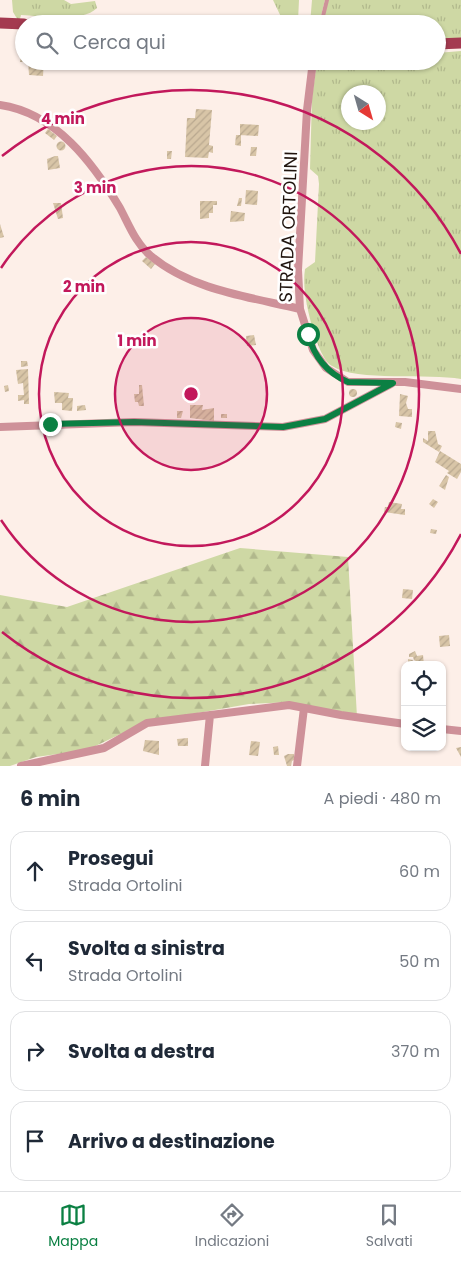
<!DOCTYPE html>
<html lang="it">
<meta charset="utf-8">
<style>
body{margin:0;font-family:Poppins,sans-serif;background:#f2f2f3;color:#1f2937}
.controls{position:absolute;right:15px;bottom:15px;display:grid;overflow:hidden;border-radius:10px;box-shadow:0 1px 4px #0004}
.controls button{width:45px;height:45px;display:grid;place-items:center;padding:0;border:0;border-bottom:1px solid #e0e1e3;background:#fff;color:#1f2937;font:25px sans-serif}
.compass{position:absolute;left:341px;top:85px;width:45px;height:45px;border-radius:50%;background:#fff;box-shadow:0 1px 4px #0004;rotate:143deg}
.stop{position:absolute;width:15px;height:15px;margin:-11px;border:4px solid #0b8043;border-radius:50%;background:#fff}
.stop.end{background:#0b8043;border-color:#fff;box-shadow:0 1px 5px #0008}
.list{margin:0;padding:0;list-style:none}
h2{display:flex;justify-content:space-between;align-items:center;height:65px;margin:0;padding:0 20px;font-size:21px}
h2 small{font-size:16px;font-weight:400;color:#747a83}
.list li{display:grid;grid-template-columns:32px 1fr auto;gap:15px;align-items:center;box-sizing:border-box;height:80px;margin:0 10px 10px;padding:0 10px;border:1px solid #e0e1e3;border-radius:15px}
.list b{display:block;font-size:19px;white-space:nowrap}
.list p{margin:0;font-size:16px;white-space:nowrap;color:#747a83}
.list em{font-size:16px;font-style:normal;color:#747a83}
.icon{flex:none;width:28px;height:28px;fill:none;stroke:currentColor;stroke-width:2;stroke-linecap:round;stroke-linejoin:round}
.map{position:relative;flex:none;width:461px;height:766px;overflow:hidden}
.search{position:absolute;background:#fff;box-shadow:0 1px 4px #0004;left:15px;right:15px;top:15px;height:55px;display:flex;align-items:center;gap:12px;box-sizing:border-box;padding:0 18px;border-radius:28px;color:#747a83;font-size:19px}
.sheet{height:425px;background:#fff}
nav{display:flex;justify-content:space-around;align-items:center;box-sizing:border-box;height:70px;border-top:1px solid #e0e1e3;background:#fff;font-size:14px;color:#747a83}
nav a{display:grid;justify-items:center;gap:2px}
nav .on{color:#0b8043}
.map>svg:first-child{display:block}
.grass{fill:url(#grass-tufts);fill-rule:evenodd}
.forest{fill:url(#forest-firs)}
.building{fill:url(#building-hatch)}
.lines{fill:none;stroke-linecap:round;stroke-linejoin:round}
.lane{stroke:#ce9199;stroke-width:4}
.street{stroke:#ce9199;stroke-width:8}
.primary{stroke:#a43a50;stroke-width:11}
.route{stroke:#0b8043;stroke-width:6}
.ring{fill:none;stroke:#c2185b;stroke-width:2.5}
.labels{text-anchor:middle;dominant-baseline:central;stroke-width:5;stroke-linejoin:round;paint-order:stroke}
.street-label{font-size:18px;fill:#21150f;stroke:#fff}
.centre{fill:#c2185b;stroke:#fff;stroke-width:2.5}
.ring-label{font-size:15px;text-anchor:middle;font-weight:bold;fill:#c2185b;stroke:#fff;stroke-width:5;stroke-linejoin:round;paint-order:stroke}
</style>
<div class="map">
<svg width="461" height="766" viewBox="0 0 461 766">
<defs>
<pattern id="grass-tufts" width="24" height="20" patternUnits="userSpaceOnUse" patternTransform="scale(1.25)"><rect width="24" height="20" fill="#ced8a4"/><path d="M3 7l-1-3M5 7V3M7 7l1-3M15 17l-1-3M17 17v-4M19 17l1-3" fill="none" stroke="#b1b88c"/></pattern>
<pattern id="forest-firs" width="22" height="20" patternUnits="userSpaceOnUse" patternTransform="scale(1.25)"><rect width="22" height="20" fill="#ced8a4"/><path d="M5 1l3.5 6h-7zM16 11l3.5 6h-7z" fill="#b1b88c"/></pattern>
<pattern id="building-hatch" width="6" height="6" patternUnits="userSpaceOnUse" patternTransform="scale(1.25)"><rect width="6" height="6" fill="#d8c5a7"/><path d="M-1 1l2-2M0 6l6-6M5 7l2-2" fill="none" stroke="#b9a88f"/></pattern>
</defs>
<rect width="100%" height="100%" fill="#fdefe8"/>
<path class="grass" d="M12 0H64L71 4 95 1 97 8C82 23 42 16 21 15L19 22 13 12Z
M273 0H299L298 21 291 23 282 19Z
M312 0H325L319 24H310Z
M328 0H461V40L437 43V24H321Z
M461 51V379C429 373 357 382 332 366 322 360 317 341 313 330 308 312 302 288 305 269L315 262 319 184 318 176 310 169 312 98 317 61H437V53ZM348 92H378V122H348Z"/>
<path class="forest" d="M240 548 348 557 357 717 291 702 249 704 146 722 87 750 36 757 10 766H0V595L67 607Z"/>
<path class="building" d="M21 54H24V62H20Z
M28 61H44L43 76 29 75Z
M196 109 212 110 209 145 213 146V153L209 152 208 158 185 157 187 118H195Z
M240 124 259 125 258 136 240 135Z
M48 129 57 136 54 140 45 133Z
M236 135H241V146L235 145Z
M56.5 146a4.5 4.5 0 1 1 9 0a4.5 4.5 0 1 1-9 0Z
M251 147H257L256 156H250Z
M167 151H172L171 159H167Z
M55 156H58L60 168 48 170 47 159Z
M246 190 258 191 257 205 245 204Z
M239 198H242L241 206H237Z
M200 201H217V205H213V213H209V218L200 219Z
M53 203H61L63 218 58 219Z
M231 211 245 213 244 221 230 222Z
M0 224 4 237 0 238Z
M146 257 155 264 151 269 142 261Z
M254 335 256 345 247 346 246 336Z
M21 361H27L28 366 21 367Z
M28 369 29 404H24V400L18 401V395H24L23 383 18 384 16 370Z
M8 385 9 391 5 392 4 386Z
M139 385H142L144 406H139L138 402H135L134 394H139Z
M349 393a4 4 0 1 1 8 0a4 4 0 1 1-8 0Z
M54 392 69 393 68 398H73L72 411 62 410V403H55Z
M400 394 408 396 406 403 408 409H412V417L399 416Z
M85 405 86 410 77 411V406Z
M190 405H203L202 410 214 408V421L190 418Z
M177 411H183L181 418H177Z
M221 414H227V418H221Z
M396 422 402 423 401 429 395 427Z
M428 431H435L438 444 442 446 439 452 423 442V438L428 441Z
M440 451 461 464V472L457 479 447 473 449 471 435 462Z
M446 475 449 477 445 490 439 486Z
M433 499 438 502 434 508 429 504Z
M389 502 402 504 401 509H405V515L384 512 385 507H388Z
M431 529 437 530 436 534 430 533Z
M403 589 413 590 412 599 402 598Z
M449 635 450 646 440 647 439 636Z
M415 651 417 656 423 655 424 665H408V659L413 660 412 662H418L414 660 413 657H409V654Z
M188 738V746H178L177 739Z
M145 740 159 741V755L143 751Z
M251 741 260 742 258 756 249 755Z
M278 746 279 755H274L273 747Z
M461 747V757L456 748Z
M288 754H294V760L292 761 291 766H287L284 756Z"/>
<g class="lines">
<path class="lane" d="M321 24 327 0"/>
<path class="street" d="M313 61 307 110 298 270 300 309 313 350 326 368 348 382H405L461 389
M0 105C56 113 93 163 120 208 129 225 136 244 151 256 191 290 250 297 300 309
M0 427 134 422 283 427 325 419 391 384
M442 729 461 731
M21 766 104 748 147 723 289 705 341 715 405 724
M205 766 210 715
M297 766 304 708"/>
<path class="primary" d="M0 23 24 24
M437 44 461 43"/>
</g>
<g class="lines">
<path class="route" d="M50 424 134 422 283 427 325 419 393 383 348 382C327 373 314 357 308 334"/>
</g>
<circle cx="191" cy="394" r="76" fill="#c2185b" fill-opacity=".12"/>
<g class="ring">
<circle cx="191" cy="394" r="76"/>
<circle cx="191" cy="394" r="152"/>
<path d="M1 268A228 228 0 1 1 1 520"/>
<path d="M461 534A304 304 0 0 1 2 632M2 156A304 304 0 0 1 461 254"/>
</g>
<g class="labels">
<g class="street-label">
<text transform="translate(288 227) rotate(-88)">STRADA ORTOLINI</text>
</g>
</g>
<circle cx="191" cy="394" r="8" class="centre"/>
<g class="ring-label">
<text x="63" y="124">4 min</text>
<text x="95" y="193">3 min</text>
<text x="84" y="292">2 min</text>
<text x="137" y="346">1 min</text>
</g>
</svg>
<div class="controls">
<button><svg class="icon" aria-label="locate" viewBox="0 0 24 24"><circle cx="12" cy="12" r="6"/><path d="M12 2v4M12 18v4M2 12h4M18 12h4"/></svg></button>
<button><svg class="icon" aria-label="layers" viewBox="0 0 24 24"><path d="M12 4l9 5-9 5-9-5zM3 14l9 5 9-5"/></svg></button>
</div>
<svg class="compass" viewBox="-18 -18 36 36"><path d="M0-13l5 13h-10z" fill="#e53935"/><path d="M0 13l5-13h-10z" fill="#747a83"/></svg>
<div class="stop" style="left:308px;top:334px"></div>
<div class="stop end" style="left:50px;top:424px"></div>
<div class="search"><svg class="icon" aria-label="search" viewBox="0 0 24 24"><circle cx="10" cy="10" r="6"/><path d="M15 15l6 6"/></svg>Cerca qui</div>
</div>
<section class="sheet">
<h2>6 min<small>A piedi · 480 m</small></h2>
<ul class="list">
<li><svg class="icon" aria-label="ahead" viewBox="0 0 24 24"><path d="M12 20V5M6 11l6-6 6 6"/></svg><div><b>Prosegui</b><p>Strada Ortolini</p></div><em>60 m</em></li>
<li><svg class="icon" aria-label="left" viewBox="0 0 24 24"><path d="M17 20v-9H6M10 6l-5 5 5 5"/></svg><div><b>Svolta a sinistra</b><p>Strada Ortolini</p></div><em>50 m</em></li>
<li><svg class="icon" aria-label="right" viewBox="0 0 24 24"><path d="M7 20v-9h11M14 6l5 5-5 5"/></svg><div><b>Svolta a destra</b></div><em>370 m</em></li>
<li><svg class="icon" aria-label="arrive" viewBox="0 0 24 24"><path d="M6 21V4h12l-3 4 3 4H6"/></svg><div><b>Arrivo a destinazione</b></div></li>
</ul>
</section>
<nav>
<a class="on"><svg class="icon" aria-label="map" viewBox="0 0 24 24"><path d="M3 6l6-2 6 2 6-2v14l-6 2-6-2-6 2zM9 4v14M15 6v14"/></svg>Mappa</a>
<a><svg class="icon" aria-label="directions" viewBox="0 0 24 24"><path d="M12 3l9 9-9 9-9-9zM9 14v-3h6M13 9l2 2-2 2"/></svg>Indicazioni</a>
<a><svg class="icon" aria-label="saved" viewBox="0 0 24 24"><path d="M7 4h10v16l-5-4-5 4z"/></svg>Salvati</a>
</nav>
